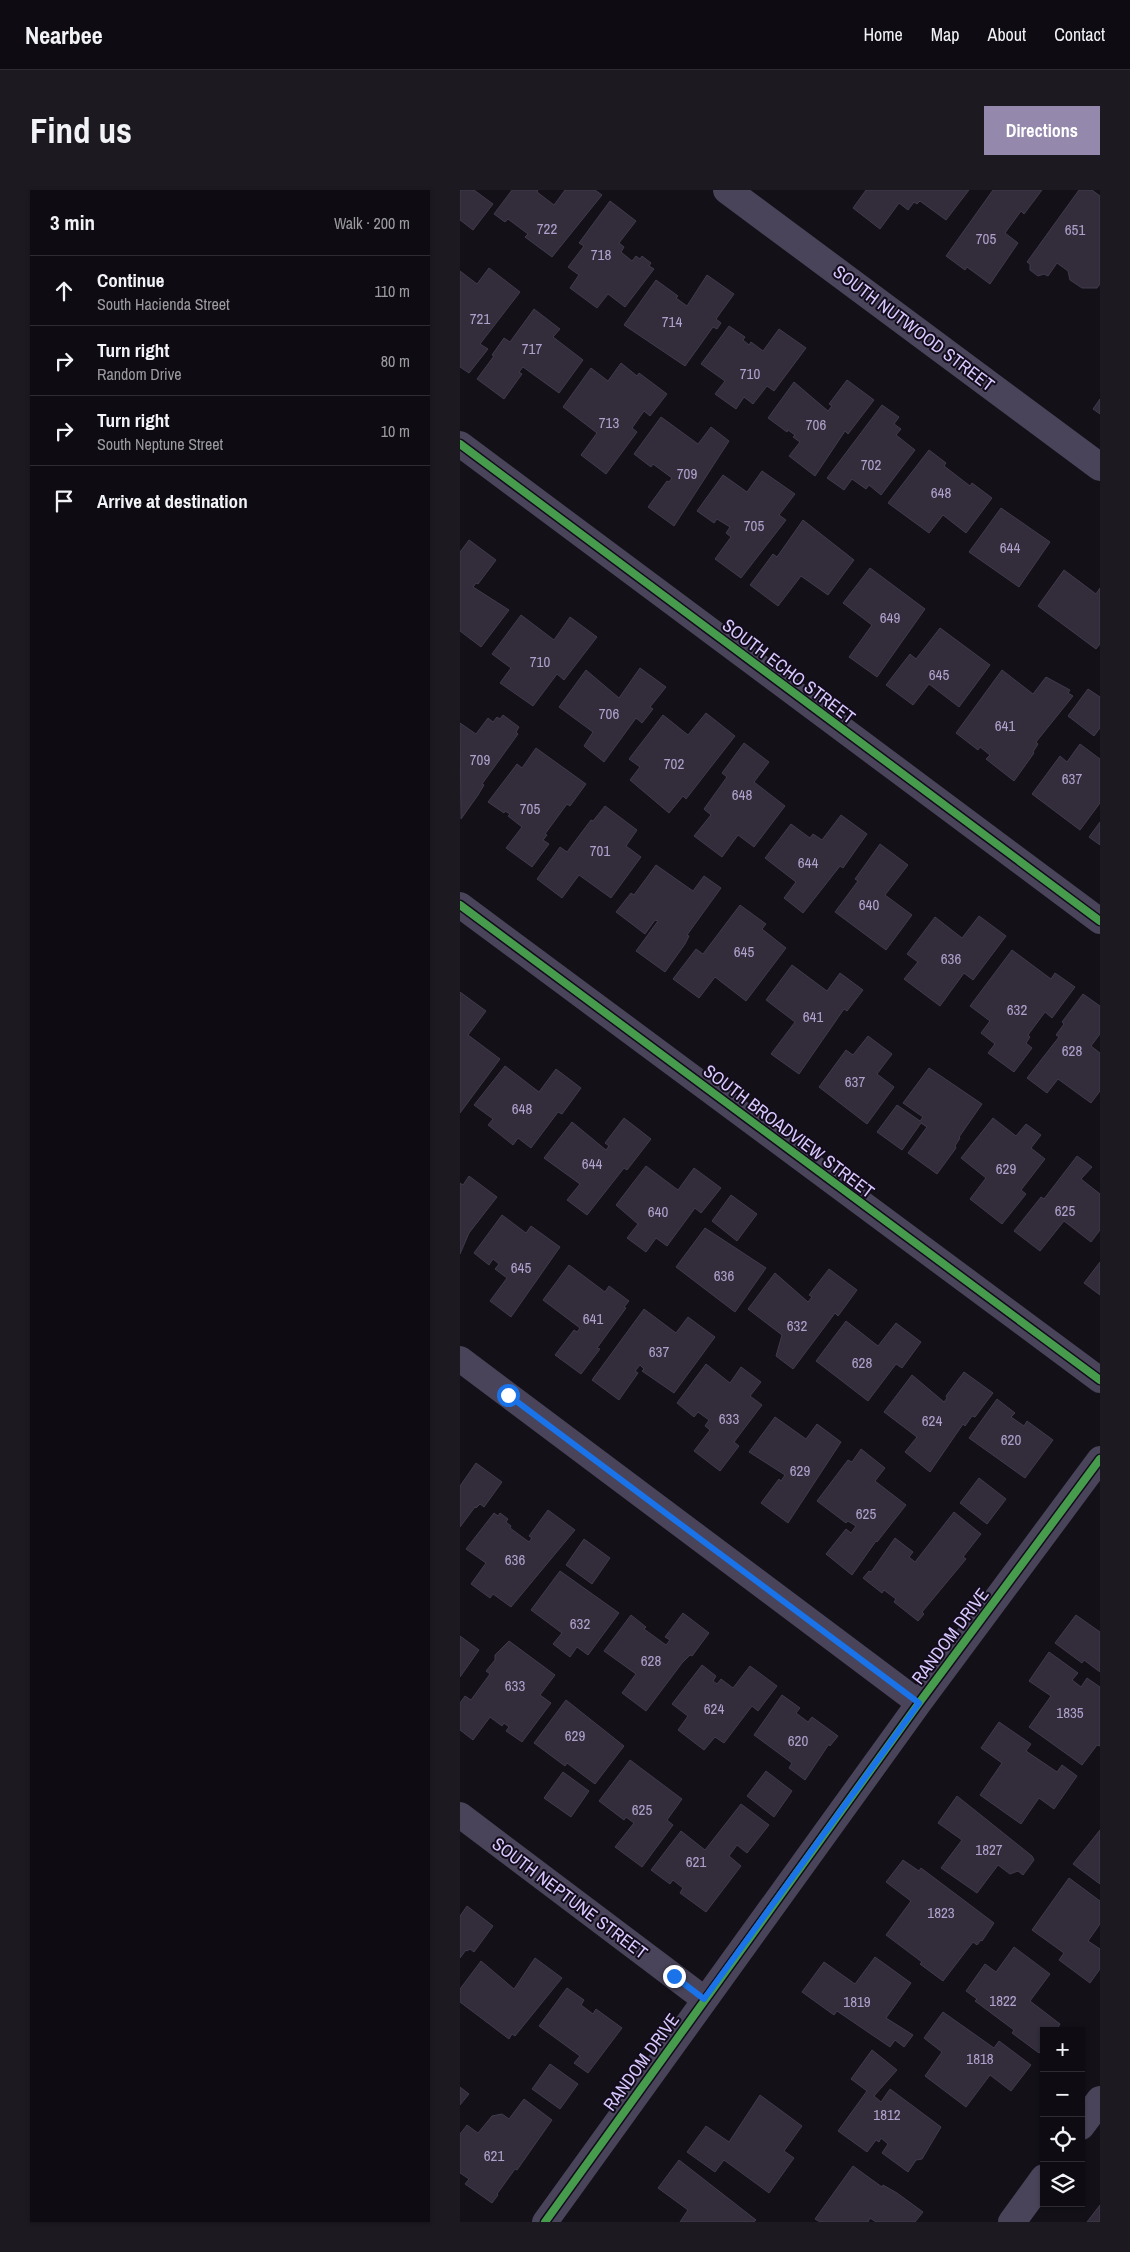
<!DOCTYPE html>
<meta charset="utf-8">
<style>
body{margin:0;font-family:"Archivo Narrow",sans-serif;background:#1c1a20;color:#f1f3f6}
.controls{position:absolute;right:15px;bottom:15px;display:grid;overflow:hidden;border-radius:0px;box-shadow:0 1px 4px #0004}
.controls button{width:45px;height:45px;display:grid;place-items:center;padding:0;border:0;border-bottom:1px solid #2e2c32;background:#0e0c12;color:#f1f3f6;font:25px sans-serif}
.stop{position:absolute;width:15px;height:15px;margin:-11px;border:4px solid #1a73e8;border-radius:50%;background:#fff}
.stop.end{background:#1a73e8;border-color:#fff;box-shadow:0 1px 5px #0008}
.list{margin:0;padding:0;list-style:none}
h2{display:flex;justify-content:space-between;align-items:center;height:65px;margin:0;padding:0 20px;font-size:21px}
h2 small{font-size:16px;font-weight:400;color:#9b9b9f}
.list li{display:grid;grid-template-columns:32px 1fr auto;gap:15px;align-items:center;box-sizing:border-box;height:70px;padding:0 20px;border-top:1px solid #2e2c32}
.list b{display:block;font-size:19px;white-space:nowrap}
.list p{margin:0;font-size:16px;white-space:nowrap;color:#9b9b9f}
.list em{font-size:16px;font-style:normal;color:#9b9b9f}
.icon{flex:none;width:28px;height:28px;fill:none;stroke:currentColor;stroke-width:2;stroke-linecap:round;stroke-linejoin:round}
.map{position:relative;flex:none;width:640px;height:2032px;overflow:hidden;border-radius:0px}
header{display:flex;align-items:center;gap:30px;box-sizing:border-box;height:70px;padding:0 25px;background:#0e0c12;border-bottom:1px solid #2e2c32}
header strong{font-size:24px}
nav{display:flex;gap:28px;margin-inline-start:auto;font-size:18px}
.intro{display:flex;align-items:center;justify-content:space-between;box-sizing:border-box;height:120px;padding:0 30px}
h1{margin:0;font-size:35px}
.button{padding:12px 22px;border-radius:0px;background:#9488ad;color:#fff;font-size:18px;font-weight:700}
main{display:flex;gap:30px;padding:0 30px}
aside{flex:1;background:#0e0c12;border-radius:0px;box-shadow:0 1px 4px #0004}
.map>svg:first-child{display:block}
.building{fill:#322c3b;stroke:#413a4c}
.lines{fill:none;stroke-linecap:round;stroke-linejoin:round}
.minor{stroke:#494459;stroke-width:26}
.tertiary{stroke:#494459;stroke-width:28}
.cycleway-casing{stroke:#120c1c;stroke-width:11}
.cycleway{stroke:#469c4c;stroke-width:8}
.route{stroke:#1a73e8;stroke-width:6}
.labels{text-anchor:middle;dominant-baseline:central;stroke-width:4;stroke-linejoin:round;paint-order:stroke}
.number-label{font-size:15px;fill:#afa1cc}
.street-label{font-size:18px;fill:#d9c8fd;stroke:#120c1c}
</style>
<header>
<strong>Nearbee</strong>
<nav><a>Home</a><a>Map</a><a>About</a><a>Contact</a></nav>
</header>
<div class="intro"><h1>Find us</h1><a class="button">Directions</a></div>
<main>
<aside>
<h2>3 min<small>Walk · 200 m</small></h2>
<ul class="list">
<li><svg class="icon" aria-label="ahead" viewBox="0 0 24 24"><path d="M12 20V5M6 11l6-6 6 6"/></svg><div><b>Continue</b><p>South Hacienda Street</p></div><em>110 m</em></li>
<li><svg class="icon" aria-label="right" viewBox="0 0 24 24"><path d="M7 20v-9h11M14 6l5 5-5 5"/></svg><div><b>Turn right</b><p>Random Drive</p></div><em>80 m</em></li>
<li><svg class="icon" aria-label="right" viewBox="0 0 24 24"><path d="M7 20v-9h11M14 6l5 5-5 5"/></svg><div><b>Turn right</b><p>South Neptune Street</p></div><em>10 m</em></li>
<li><svg class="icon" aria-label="arrive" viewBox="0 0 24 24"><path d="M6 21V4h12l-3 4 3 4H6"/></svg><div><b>Arrive at destination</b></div></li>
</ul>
</aside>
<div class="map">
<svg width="640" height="2032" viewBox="0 0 640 2032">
<rect width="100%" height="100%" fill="#131018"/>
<path class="building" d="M0 0H14L33 14 13 40 0 30Z
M52 0H78L77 2 94 15 105 0H135L142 5 92 67 65 47 68 44 48 29 45 32 34 24Z
M406 0H509L486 30 460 11 457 14 454 12 448 20 439 13 420 39 393 18Z
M533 0H582L564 24 561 21 545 43 558 53 530 94 507 77 505 80 486 66Z
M619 0H632L640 6V94L637 98H622L610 90 608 81 597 73 588 86 584 84 578 86 570 80V74L567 72Z
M150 11 176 31 159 53 164 57 161 62 172 71 176 66 180 69 182 66 191 73 189 76 194 79 165 117 148 104 137 118 110 98 119 85 108 77 124 56 119 53Z
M29 78 60 102 20 154 28 159 9 183 0 177V81L17 94Z
M247 85 274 104 256 129 261 133 257 139 253 137 225 176 164 135 196 90 218 106 216 108 227 116Z
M74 119 100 139 93 147 123 170 99 203 63 177 59 182 62 184 44 209 17 189 34 166 32 165 44 148 50 152Z
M269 136 285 147 283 150 289 155 291 152 303 161 319 139 346 158 314 201 307 196 293 214 284 207 276 219 255 204 265 191 241 174Z
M161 173 177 186 179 183 207 204 190 226 184 221 172 238 177 242 146 284 121 265 137 243 103 217 131 178 148 191Z
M387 190 414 210 388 244 385 241 355 286 329 266 340 252 333 247 335 245 328 240 327 242 308 228 334 192 368 221 372 216 369 214Z
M640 209V224L633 219Z
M422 215 439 227 434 234 441 239 436 245 455 260 421 305 409 295 406 299 392 289 384 300 367 288Z
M201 227 238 254 251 237 269 251 214 336 188 317 207 291 209 292 212 288 193 274 191 277 174 264Z
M469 260 486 273 484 276 510 296 512 293 532 308 506 343 483 325 469 343 428 313Z
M302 281 335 304 319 325 326 330 281 388 255 369 271 347 266 343 270 337 257 329 254 333 237 321 263 285 287 302Z
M541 318 590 352 559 397 509 362Z
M343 330 394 370 368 405 341 386 318 416 290 395 313 364 317 367Z
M9 350 36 370 18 394 16 393 13 397 49 420 21 457 0 441V362Z
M410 378 465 419 417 487 389 467 412 435 383 413Z
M604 380 636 404 640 398V454L636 459 578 416Z
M61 425 94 450 110 427 137 447 104 490 97 484 73 516 40 493 51 478 32 464Z
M480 438 530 475 499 517 469 494 453 515 426 495 450 464 456 469Z
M180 478 206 497 190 517 193 519 182 533 176 528 144 572 124 556 133 542 99 517 126 480 159 508Z
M542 480 573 504 586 487 610 500 608 503 613 506 576 552 578 554 573 562 574 563 554 591 526 569 530 565 520 557 518 560 496 543Z
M628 499 640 507V538L634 546 608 526Z
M246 523 275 546 226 609 223 606 209 623 170 590 180 577 169 569 203 525 228 545Z
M43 525 59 537 56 542 58 544 22 594 24 595 18 605 1 629 0 533 16 544 28 528 33 532 37 527 40 529Z
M284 553 309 572 294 592 325 616 294 657 278 645 262 667 234 646 251 625 244 619 267 587 262 583Z
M620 554 640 569V613L620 640 572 604 600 566 607 572Z
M76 558 126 594 110 616 107 614 85 644 87 645 83 650 89 654 72 677 46 658 62 637 48 626 50 624 45 621 44 623 28 612 57 574 62 578Z
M145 616 177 640 166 656 181 667 151 708 119 685 102 708 77 689 100 657 107 662 131 630 133 631Z
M381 625 407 644 383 678 380 676 343 723 324 708 336 692 305 668 331 634 350 648 353 644 362 650Z
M640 632V655L629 647Z
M420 654 448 675 425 705 452 725 426 760 375 722 398 691 395 689Z
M196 675 233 701 244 686 261 698 227 745 229 746 225 754 205 782 176 761 198 731 195 730 185 744 156 722 171 703 174 705Z
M280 715 306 734 302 739 326 758 286 811 255 787 239 808 213 789 236 759 243 764Z
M519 726 546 746 513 790 504 783 480 816 444 789 458 772 447 764 475 727 502 748Z
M552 760 591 789 595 783 615 797 592 828 585 822 568 845 570 847 566 853 572 858 554 882 528 863 535 854 521 843 530 831 510 816Z
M332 775 367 801 380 783 403 800 387 821 384 819 339 884 311 864 335 832 306 810Z
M0 802 26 821 8 845 40 869 0 923Z
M623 804 640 816V844L631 856 640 863V901L631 913 598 889 587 903 567 888 599 847 596 845 604 834 602 832Z
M408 846 432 864 417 884 434 897 407 934 359 897 386 860 393 865Z
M45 876 79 902 96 879 121 898 102 924 98 922 71 958 58 948 53 955 28 935 33 929 14 915Z
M469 878 522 914 499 947 500 948 495 956 496 958 477 984 448 963 467 937 461 933 442 960 417 942 437 915 460 931 463 927 443 913Z
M164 928 191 949 167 980 164 978 127 1025 107 1010 120 994 84 968 112 932 146 960 149 956 145 953Z
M533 928 556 946 566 934 581 945 571 958 585 969 561 1000 566 1004 542 1034 510 1009 526 988 501 968Z
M617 966 632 977 621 989 640 1004V1040L631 1052 604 1031 580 1061 554 1041 581 1007 584 1009Z
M186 976 218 1000 234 978 261 998 241 1023 235 1018 207 1056 196 1048 186 1062 167 1048 178 1034 156 1015Z
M9 986 37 1007 9 1043 0 1064V993L3 995Z
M271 1005 297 1024 277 1051 252 1031Z
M42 1025 66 1043 71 1036 100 1057 51 1127 30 1111 47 1088 35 1079 39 1074 33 1069 29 1075 14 1063Z
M245 1038 306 1078 275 1122 216 1077Z
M640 1072V1105L624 1093Z
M109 1075 145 1102 149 1096 169 1111 164 1117 166 1118 137 1158 140 1159 121 1184 95 1165 114 1140 117 1142 120 1138 83 1110Z
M369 1079 397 1100 378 1126 375 1123 333 1179 316 1166 322 1145 288 1119 315 1083 348 1112 352 1107 349 1105Z
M184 1119 216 1143 228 1127 255 1147 214 1203 182 1181 184 1179 180 1175 175 1181 178 1183 159 1210 132 1190Z
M386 1131 418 1156 436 1133 461 1152 442 1178 436 1174 408 1211 356 1171Z
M246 1174 270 1193 281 1177 301 1192 290 1206 302 1215 274 1252 279 1256 260 1281 234 1261 250 1240 245 1236 249 1230 238 1222 234 1227 217 1213Z
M504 1182 533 1203 515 1227 512 1226 505 1236 503 1234 470 1282 445 1262 457 1247 424 1222 452 1185 484 1212 487 1208 486 1206Z
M537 1209 555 1223 551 1227 564 1236 567 1231 593 1250 565 1288 509 1248Z
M315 1227 346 1249 357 1234 381 1252 328 1333 301 1313 319 1289 321 1291 325 1285 289 1262Z
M401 1259 425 1278 415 1291 446 1315 417 1352 416 1351 392 1385 366 1364 386 1339 391 1343 396 1336 388 1331 386 1333 357 1311 388 1270 392 1272Z
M16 1273 42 1292 24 1317 20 1314 16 1318 15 1317 0 1337V1296Z
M519 1288 546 1309 527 1334 500 1313Z
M88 1320 115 1340 51 1417 33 1404 30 1408 11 1394 26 1373 6 1359 34 1323 38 1326 40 1323 48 1329 46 1332 51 1336 50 1338 69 1352 72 1348 69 1346Z
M494 1322 521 1344 503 1367 506 1369 462 1422 464 1424 458 1431 434 1412 436 1409 424 1400 422 1403 403 1388 409 1381 411 1382 435 1348 453 1362 449 1367 455 1372Z
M124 1349 150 1368 132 1394 106 1375Z
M100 1381 159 1423 128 1465 117 1457 110 1467 93 1454 102 1443 71 1420Z
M223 1423 249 1443 232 1466 230 1465 222 1473 186 1521 162 1503 176 1484 144 1461 171 1425 186 1437 184 1439 206 1455 210 1450 205 1447Z
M616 1425 640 1442V1482L624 1470 622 1473 595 1453Z
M0 1446 19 1460 0 1487Z
M49 1451 95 1485 80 1505 91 1513 62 1552 46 1541 49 1537 44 1533 42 1536 30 1527 13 1550 0 1540V1513L5 1506 11 1510 30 1484 26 1481 35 1470V1465Z
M589 1462 618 1483 612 1490 621 1497 627 1488 640 1497V1556L637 1555 622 1575 569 1537 591 1506 569 1491Z
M242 1475 256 1486 253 1491 257 1494 261 1489 273 1498 290 1476 317 1496 298 1521 292 1516 264 1553 255 1547 244 1560 218 1540 228 1526 212 1514Z
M322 1505 340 1518 336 1523 348 1532 352 1527 378 1546 370 1556 369 1554 345 1590 329 1578 332 1573 294 1545Z
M106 1510 164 1556 135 1594 107 1573 105 1576 74 1553Z
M539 1532 571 1554 566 1561 597 1582 602 1575 617 1586 594 1619 579 1608 561 1634 520 1605 542 1573 521 1558Z
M170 1570 222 1609 207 1630 213 1635 182 1677 155 1657 174 1633 166 1627 164 1630 139 1611Z
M306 1581 332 1601 314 1627 287 1606Z
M103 1582 129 1601 111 1627 84 1608Z
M497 1606 572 1666 574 1670 563 1685 558 1681 550 1684 538 1675 517 1703 481 1678 502 1650 478 1633Z
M281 1614 309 1635 287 1663 277 1655 269 1666 281 1676 246 1722 220 1703 223 1698 213 1690 210 1694 191 1680 221 1641 245 1660Z
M640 1640V1694L613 1674Z
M443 1670 459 1681 461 1678 534 1733 522 1751 521 1750 517 1755 513 1752 483 1791 460 1774 462 1772 426 1745 451 1711 426 1692Z
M609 1688 640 1711V1734L628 1751 640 1759V1779L630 1793 599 1770 604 1763 572 1740Z
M7 1716 33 1736 14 1762 10 1759 7 1761 6 1760 0 1768V1726Z
M554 1757 590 1784 570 1811 600 1834 596 1841H584V1857L579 1863 552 1843 554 1840 515 1811 517 1809 506 1801 525 1774 536 1782Z
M415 1767 451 1793 426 1828 453 1845 444 1857 435 1850 430 1857 377 1821 374 1825 342 1802 364 1772 395 1794Z
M75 1768 102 1788 55 1846 52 1844 49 1849 0 1812V1799L21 1771 54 1799Z
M107 1798 124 1810 121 1815 133 1824 136 1819 162 1838 128 1883 114 1873 120 1866 79 1836Z
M483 1822 534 1858 539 1851 571 1875 551 1901 530 1885 506 1917 465 1886 482 1862 464 1848Z
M412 1860 437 1880 414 1906 421 1912 430 1899 481 1937 462 1969 456 1970 448 1982 422 1963 428 1954 421 1948 419 1952 416 1950 407 1962 378 1941 407 1901 391 1889Z
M90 1874 118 1894 100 1919 72 1899Z
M0 1897 9 1904 0 1915Z
M300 1905 342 1936 324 1961 334 1968 309 2003 264 1970 255 1982 227 1962 246 1936 269 1952Z
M64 1909 92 1930 57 1980 55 1979 37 2004 38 2005 32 2013 5 1994 9 1989 0 1983V1944L7 1935 18 1943 32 1926 42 1924 49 1929Z
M219 1970 296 2030 294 2032H220L228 2020 198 1998Z
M393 1976 422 1997 423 1995 437 2003 463 2022 455 2032H416L410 2028 408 2032H360L355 2029Z
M640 2015V2032H627Z"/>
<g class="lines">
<path class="minor" d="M0 254 640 731
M0 715 640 1190
M0 1169 459 1513
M0 1625 244 1809
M85 2032 459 1513 640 1269"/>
<path class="tertiary" d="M267 0 640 277
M621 1936 640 1910
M552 2032 584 1988"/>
<defs>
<path id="cycleway" d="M0 254 640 731
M0 715 640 1190
M85 2032 459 1513 640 1269"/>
</defs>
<use href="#cycleway" class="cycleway-casing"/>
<use href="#cycleway" class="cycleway"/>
</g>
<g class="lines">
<path class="route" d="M48 1205 459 1513 244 1809 214 1786"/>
</g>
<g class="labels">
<g class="number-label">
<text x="87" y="38">722</text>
<text x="615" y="39">651</text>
<text x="526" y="48">705</text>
<text x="141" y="64">718</text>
<text x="20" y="128">721</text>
<text x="212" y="131">714</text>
<text x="72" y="158">717</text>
<text x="290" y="183">710</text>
<text x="149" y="232">713</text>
<text x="356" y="234">706</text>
<text x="411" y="274">702</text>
<text x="227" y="283">709</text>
<text x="481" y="302">648</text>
<text x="294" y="335">705</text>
<text x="550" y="357">644</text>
<text x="430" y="427">649</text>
<text x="80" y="471">710</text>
<text x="479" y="484">645</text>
<text x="149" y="523">706</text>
<text x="545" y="535">641</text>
<text x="20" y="569">709</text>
<text x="214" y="573">702</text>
<text x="612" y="588">637</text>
<text x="282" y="604">648</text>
<text x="70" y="618">705</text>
<text x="140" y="660">701</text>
<text x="348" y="672">644</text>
<text x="409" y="714">640</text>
<text x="284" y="761">645</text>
<text x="491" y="768">636</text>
<text x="557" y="819">632</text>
<text x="353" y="826">641</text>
<text x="612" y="860">628</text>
<text x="395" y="891">637</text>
<text x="62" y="918">648</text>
<text x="132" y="973">644</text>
<text x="546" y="978">629</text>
<text x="605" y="1020">625</text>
<text x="198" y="1021">640</text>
<text x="61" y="1077">645</text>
<text x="264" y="1085">636</text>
<text x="133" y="1128">641</text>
<text x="337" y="1135">632</text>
<text x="199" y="1161">637</text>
<text x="402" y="1172">628</text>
<text x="269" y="1228">633</text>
<text x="472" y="1230">624</text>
<text x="551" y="1249">620</text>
<text x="340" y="1280">629</text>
<text x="406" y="1323">625</text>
<text x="55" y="1369">636</text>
<text x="120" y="1433">632</text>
<text x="191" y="1470">628</text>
<text x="55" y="1495">633</text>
<text x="254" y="1518">624</text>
<text x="610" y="1522">1835</text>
<text x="115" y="1545">629</text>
<text x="338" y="1550">620</text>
<text x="182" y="1619">625</text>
<text x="529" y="1659">1827</text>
<text x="236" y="1671">621</text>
<text x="481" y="1722">1823</text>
<text x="543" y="1810">1822</text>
<text x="397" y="1811">1819</text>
<text x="520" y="1868">1818</text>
<text x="427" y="1924">1812</text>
<text x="34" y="1965">621</text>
</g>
<g class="street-label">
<text transform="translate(454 138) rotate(37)">SOUTH NUTWOOD STREET</text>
<text transform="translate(329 481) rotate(37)">SOUTH ECHO STREET</text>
<text transform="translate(329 941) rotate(37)">SOUTH BROADVIEW STREET</text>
<text transform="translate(490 1446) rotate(-53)">RANDOM DRIVE</text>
<text transform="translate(110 1708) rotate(37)">SOUTH NEPTUNE STREET</text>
<text transform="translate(181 1872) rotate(-54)">RANDOM DRIVE</text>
</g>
</g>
</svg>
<div class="controls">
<button>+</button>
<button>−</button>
<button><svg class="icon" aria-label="locate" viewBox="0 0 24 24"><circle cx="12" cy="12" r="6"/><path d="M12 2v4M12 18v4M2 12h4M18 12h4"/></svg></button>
<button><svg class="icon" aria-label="layers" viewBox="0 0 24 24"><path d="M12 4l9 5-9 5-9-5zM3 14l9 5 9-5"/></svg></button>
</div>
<div class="stop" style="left:48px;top:1205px"></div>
<div class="stop end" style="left:214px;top:1786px"></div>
</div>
</main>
